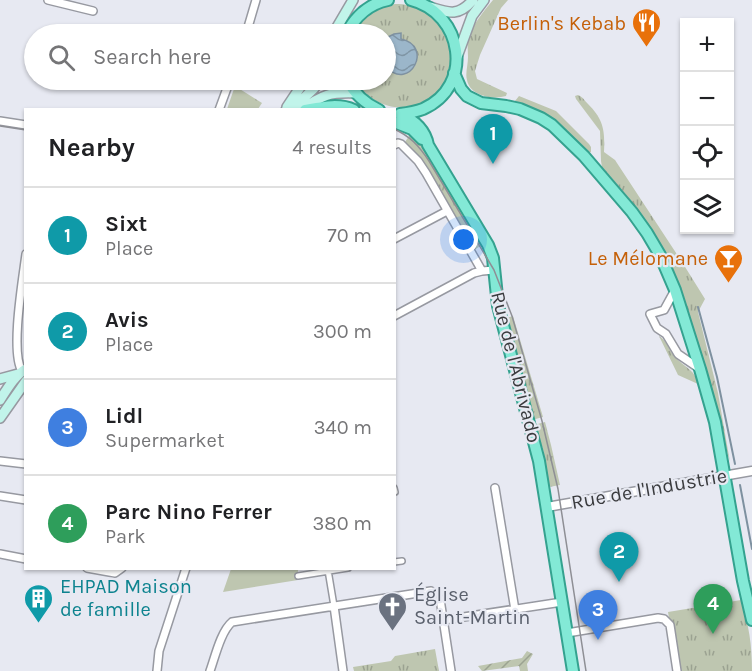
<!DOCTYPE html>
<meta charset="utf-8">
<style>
body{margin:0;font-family:Karla,sans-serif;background:#f2f2f2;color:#202124}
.controls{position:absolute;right:18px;top:18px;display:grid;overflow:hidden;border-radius:0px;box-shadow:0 2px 4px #0004}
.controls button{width:54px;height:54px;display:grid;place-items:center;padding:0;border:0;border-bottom:2px solid #e0e0e0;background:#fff;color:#202124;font:30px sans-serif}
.you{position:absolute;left:464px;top:240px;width:21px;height:21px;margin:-15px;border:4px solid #fff;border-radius:50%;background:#1a73e8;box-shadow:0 0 0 9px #1a73e833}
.badge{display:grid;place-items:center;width:39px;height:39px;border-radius:50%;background:#0e7de4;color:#fff;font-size:20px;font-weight:700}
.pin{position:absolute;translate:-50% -50px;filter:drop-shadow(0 2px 3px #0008)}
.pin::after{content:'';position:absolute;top:32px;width:21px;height:18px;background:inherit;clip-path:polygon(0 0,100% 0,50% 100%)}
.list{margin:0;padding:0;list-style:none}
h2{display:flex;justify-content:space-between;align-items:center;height:78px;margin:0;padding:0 24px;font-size:26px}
h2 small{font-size:20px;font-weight:400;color:#757577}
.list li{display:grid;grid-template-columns:39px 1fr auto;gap:18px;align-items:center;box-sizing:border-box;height:96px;padding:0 24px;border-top:2px solid #e0e0e0}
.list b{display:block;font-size:22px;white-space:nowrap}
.list p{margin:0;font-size:20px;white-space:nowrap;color:#757577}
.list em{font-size:20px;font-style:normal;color:#757577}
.icon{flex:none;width:33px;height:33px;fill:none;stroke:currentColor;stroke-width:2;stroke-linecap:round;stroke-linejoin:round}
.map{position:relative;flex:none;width:752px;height:671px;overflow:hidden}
.search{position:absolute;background:#fff;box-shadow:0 2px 4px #0004;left:24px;top:24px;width:372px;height:66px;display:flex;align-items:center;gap:15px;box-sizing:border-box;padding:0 21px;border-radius:33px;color:#757577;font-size:22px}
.panel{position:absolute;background:#fff;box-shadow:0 2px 4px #0004;left:24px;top:108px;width:372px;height:462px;border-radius:0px}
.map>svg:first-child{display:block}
.grass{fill:url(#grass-tufts)}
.garden{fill:url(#garden-furrows)}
.pitch{fill:#bec6b0}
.water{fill:url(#water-waves);stroke:#7e91a0;stroke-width:1.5}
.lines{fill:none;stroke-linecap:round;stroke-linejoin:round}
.stream{stroke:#7e91a0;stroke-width:2}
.pedestrian-casing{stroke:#9799a1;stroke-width:8}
.minor-casing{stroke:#9799a1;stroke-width:10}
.tertiary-casing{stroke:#9799a1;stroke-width:11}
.secondary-casing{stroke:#9799a1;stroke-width:12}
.primary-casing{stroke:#34a28f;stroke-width:14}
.pedestrian{stroke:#fff;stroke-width:5}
.minor{stroke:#fff;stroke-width:7}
.tertiary{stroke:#fff;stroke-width:8}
.secondary{stroke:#c1f4ea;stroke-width:9}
.primary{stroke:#83e9d6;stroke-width:10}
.tram{stroke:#8e8f95;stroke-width:1.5}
.labels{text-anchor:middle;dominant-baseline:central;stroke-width:4.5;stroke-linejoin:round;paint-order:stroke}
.food-label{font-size:20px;fill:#c56008;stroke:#e7e9f2;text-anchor:end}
.street-label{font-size:20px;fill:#3a3b3e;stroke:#e7e9f2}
.culture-label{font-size:20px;fill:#0d838f;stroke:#e7e9f2;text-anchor:start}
.worship-label{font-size:20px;fill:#5b616d;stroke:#e7e9f2;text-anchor:start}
</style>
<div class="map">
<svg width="752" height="671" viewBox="0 0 752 671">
<defs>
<pattern id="grass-tufts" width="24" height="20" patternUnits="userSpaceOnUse" patternTransform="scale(1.5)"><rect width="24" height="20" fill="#bec6b0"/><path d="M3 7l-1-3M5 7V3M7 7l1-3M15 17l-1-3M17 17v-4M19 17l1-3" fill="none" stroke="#9ba291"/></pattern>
<pattern id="garden-furrows" width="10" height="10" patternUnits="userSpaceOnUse" patternTransform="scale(1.5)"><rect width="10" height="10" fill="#bec6b0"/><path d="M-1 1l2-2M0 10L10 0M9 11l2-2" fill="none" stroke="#9ba291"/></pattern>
<pattern id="water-waves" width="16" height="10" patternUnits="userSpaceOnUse" patternTransform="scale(1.5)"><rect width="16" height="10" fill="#9bb6ca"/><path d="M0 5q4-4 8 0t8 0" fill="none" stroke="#7f95a5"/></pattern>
</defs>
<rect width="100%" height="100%" fill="#e7e9f2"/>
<path class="grass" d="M493 0H508L501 8 480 55 475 71 477 79 507 93 506 96C493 100 470 96 467 80 465 74 468 65 468 57 468 51 467 44 468 39 473 24 483 12 493 0Z
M395 4C414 4 432 11 442 28 480 87 395 142 355 80H386V67C390 72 393 71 399 72 414 73 419 65 416 51L401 39 400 34H394L386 38V34H353C363 18 376 8 395 4Z
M235 86 262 103 258 109H227Z
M578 95C583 97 584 100 588 104 604 120 605 131 604 152L615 160 682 262 705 299 698 312 718 393 730 462 688 310 668 259 647 224 627 196 602 167 601 161 600 131 576 99 575 96Z
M519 96 556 111 589 144 591 147V152L588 153 558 125 533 108 515 101Z
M411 133 424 145 482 245 474 250 424 164 413 150 405 142Z
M513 316 543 417 532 420 506 318Z
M659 336C668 341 669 352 677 359 686 368 695 370 698 384L678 375Z
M545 422 551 445 560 485 549 487 543 449 534 425Z
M741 600C749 626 752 644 752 671H681L674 624H670L668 612Z
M435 649 439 671H354L353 667 391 661 395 656Z"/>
<path class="garden" d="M527 651 533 654 527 664 528 671H520L519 666 482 671 478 666 522 658Z"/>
<path class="pitch" d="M231 569H298V580L223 592Z"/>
<path class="water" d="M401 33V39C434 46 410 92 386 67V38L394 34Z"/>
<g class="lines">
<path class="stream" d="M698 307 717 377 735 464
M740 485 752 549"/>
<defs>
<path id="pedestrian" d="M394 488 395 492
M394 562 402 561
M328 570 334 606
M298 576 348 568"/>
<path id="minor" d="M48 0 93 11
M246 34 256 0
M219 110 230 80
M0 121 26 125
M394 145 398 143 401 144 418 161 426 173 482 271
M394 239 447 211
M675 290 664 310 650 314 657 328 666 334 678 354 700 369
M394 316 474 273 482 271 494 270
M22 371C10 352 23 278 26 254
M0 461 26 464
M495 488 515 610
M0 496 26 500
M0 554 26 559
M87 568 115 573 122 568
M440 599 451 671
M334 606 343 671
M444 620 562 602
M567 633 658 618 664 619 670 625 677 671
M157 671 159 651 186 568
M210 671C215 657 221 631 232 622L431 591"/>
<path id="tertiary" d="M547 507 752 471"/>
<path id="secondary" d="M430 7C449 13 458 17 473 0
M333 34 353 0
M457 57 472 16 484 0
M287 107 305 80
M286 110C300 102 312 92 321 80
M301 110C322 95 330 92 355 93
M0 379 18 374
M0 400C7 389 15 375 26 369
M0 418 26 381"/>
<path id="primary" d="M346 34C355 17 368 4 388 0
M454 73 461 89 467 96 481 103 506 106 520 109 541 118 552 125 584 156 632 212 647 233 660 255 675 290 700 369 715 422 743 581 752 620
M347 80C354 93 364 103 379 110
M305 110C322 107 339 103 354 110
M400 114C414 120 425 129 428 145L488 245 493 258 498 306 539 461 573 671
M400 114C408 113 415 112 423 109 475 86 463 13 411 0
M394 122 412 129 422 139"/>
</defs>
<use href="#pedestrian" class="pedestrian-casing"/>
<use href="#minor" class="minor-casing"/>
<use href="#tertiary" class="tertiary-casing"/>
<use href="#secondary" class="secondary-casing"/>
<use href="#primary" class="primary-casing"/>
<use href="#pedestrian" class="pedestrian"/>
<use href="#minor" class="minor"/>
<use href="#tertiary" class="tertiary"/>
<use href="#secondary" class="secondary"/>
<use href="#primary" class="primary"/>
<path class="tram" d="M0 126 26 130
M394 129C410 136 419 146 429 161L494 270 512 316 542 421 558 489 586 671"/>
</g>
<defs>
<symbol id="restaurant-pin" viewBox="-11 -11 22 30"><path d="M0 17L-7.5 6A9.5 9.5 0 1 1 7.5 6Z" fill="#e8710a" stroke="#e7e9f2"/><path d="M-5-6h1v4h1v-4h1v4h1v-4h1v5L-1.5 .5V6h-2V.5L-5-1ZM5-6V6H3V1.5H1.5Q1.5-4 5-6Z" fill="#fff"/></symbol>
<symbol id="bar-pin" viewBox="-11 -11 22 30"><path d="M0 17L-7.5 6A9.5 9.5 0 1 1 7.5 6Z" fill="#e8710a" stroke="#e7e9f2"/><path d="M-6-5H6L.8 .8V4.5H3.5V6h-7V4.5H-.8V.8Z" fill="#fff"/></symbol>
<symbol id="building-pin" viewBox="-11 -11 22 30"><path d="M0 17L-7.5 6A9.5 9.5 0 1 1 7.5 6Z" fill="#0f9aa8" stroke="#e7e9f2"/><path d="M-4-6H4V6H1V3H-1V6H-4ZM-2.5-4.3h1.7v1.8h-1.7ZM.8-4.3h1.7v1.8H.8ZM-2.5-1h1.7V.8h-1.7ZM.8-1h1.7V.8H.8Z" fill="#fff"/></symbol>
<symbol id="church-pin" viewBox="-11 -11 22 30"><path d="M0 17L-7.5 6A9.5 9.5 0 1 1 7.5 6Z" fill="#6b7280" stroke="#e7e9f2"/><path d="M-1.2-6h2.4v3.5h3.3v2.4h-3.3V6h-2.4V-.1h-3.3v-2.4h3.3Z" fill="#fff"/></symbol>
</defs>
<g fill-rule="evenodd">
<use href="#restaurant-pin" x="630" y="6" width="33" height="45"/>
<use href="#bar-pin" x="712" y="242" width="33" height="45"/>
<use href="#building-pin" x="22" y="582" width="33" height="45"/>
<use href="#church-pin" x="376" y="590" width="33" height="45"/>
</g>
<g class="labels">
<g class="food-label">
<text x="626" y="23">Berlin's Kebab</text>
<text x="708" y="258">Le Mélomane</text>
</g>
<g class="street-label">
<text transform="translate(516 367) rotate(76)">Rue de l'Abrivado</text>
<text transform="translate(649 489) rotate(-10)">Rue de l'Industrie</text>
</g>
<g class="culture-label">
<text x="60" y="586">EHPAD Maison<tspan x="60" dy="23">de famille</tspan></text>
</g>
<g class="worship-label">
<text x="414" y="594">Église<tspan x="414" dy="23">Saint-Martin</tspan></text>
</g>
</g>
</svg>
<div class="controls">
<button>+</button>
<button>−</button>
<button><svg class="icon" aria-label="locate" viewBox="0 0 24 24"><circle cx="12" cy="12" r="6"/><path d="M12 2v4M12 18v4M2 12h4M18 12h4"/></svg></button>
<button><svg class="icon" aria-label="layers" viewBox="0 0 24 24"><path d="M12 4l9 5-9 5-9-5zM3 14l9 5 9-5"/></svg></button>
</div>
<div class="you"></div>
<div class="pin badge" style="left:493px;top:164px;background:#0f9aa8">1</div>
<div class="pin badge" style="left:619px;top:582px;background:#0f9aa8">2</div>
<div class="pin badge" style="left:598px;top:640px;background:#3f7fe0">3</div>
<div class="pin badge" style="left:713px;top:634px;background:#2e9e5b">4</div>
<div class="search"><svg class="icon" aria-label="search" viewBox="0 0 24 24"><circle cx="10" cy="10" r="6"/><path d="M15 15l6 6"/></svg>Search here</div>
<section class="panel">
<h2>Nearby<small>4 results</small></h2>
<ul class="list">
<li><span class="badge" style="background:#0f9aa8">1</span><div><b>Sixt</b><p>Place</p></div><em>70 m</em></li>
<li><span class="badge" style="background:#0f9aa8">2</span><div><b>Avis</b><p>Place</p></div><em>300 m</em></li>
<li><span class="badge" style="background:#3f7fe0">3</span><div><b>Lidl</b><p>Supermarket</p></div><em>340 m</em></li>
<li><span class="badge" style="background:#2e9e5b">4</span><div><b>Parc Nino Ferrer</b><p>Park</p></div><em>380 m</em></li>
</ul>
</section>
</div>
